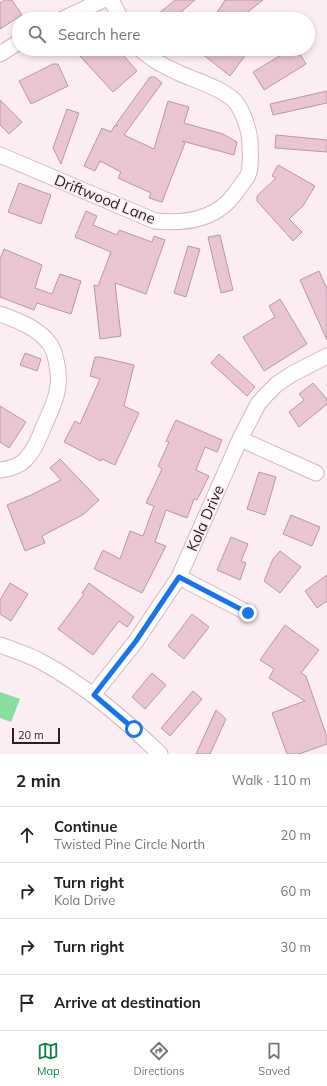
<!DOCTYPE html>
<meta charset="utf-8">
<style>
body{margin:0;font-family:Mulish,sans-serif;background:#f6f6f6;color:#222}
.scale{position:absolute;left:12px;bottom:10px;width:48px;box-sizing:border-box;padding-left:4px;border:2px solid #2c1f24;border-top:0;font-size:11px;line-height:14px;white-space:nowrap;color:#2c1f24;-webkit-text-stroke:3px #fcedf3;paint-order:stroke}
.stop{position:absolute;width:12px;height:12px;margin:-9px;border:3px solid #1a73e8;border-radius:50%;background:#fff}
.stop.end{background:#1a73e8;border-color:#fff;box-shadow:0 1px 4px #0008}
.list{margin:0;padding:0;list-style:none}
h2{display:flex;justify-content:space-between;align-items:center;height:52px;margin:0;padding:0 16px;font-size:17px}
h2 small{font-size:13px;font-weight:400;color:#767676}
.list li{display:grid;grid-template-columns:26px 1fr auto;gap:12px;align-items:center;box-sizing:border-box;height:56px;padding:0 16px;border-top:1px solid #e0e0e0}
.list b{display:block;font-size:15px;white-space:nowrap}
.list p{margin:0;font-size:13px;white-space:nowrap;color:#767676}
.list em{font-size:13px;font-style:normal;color:#767676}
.icon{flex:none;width:22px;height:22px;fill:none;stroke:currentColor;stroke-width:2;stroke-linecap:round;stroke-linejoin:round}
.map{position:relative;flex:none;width:327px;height:754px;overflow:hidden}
.search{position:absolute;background:#fff;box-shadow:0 2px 6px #0003;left:12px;right:12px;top:12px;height:44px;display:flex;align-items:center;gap:10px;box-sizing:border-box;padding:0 14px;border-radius:22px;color:#767676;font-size:15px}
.sheet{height:276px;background:#fff}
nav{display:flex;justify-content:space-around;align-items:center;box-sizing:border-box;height:56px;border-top:1px solid #e0e0e0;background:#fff;font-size:11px;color:#767676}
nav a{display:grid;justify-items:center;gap:2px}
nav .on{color:#0b8043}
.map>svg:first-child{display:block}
.water{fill:#88dea0}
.building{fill:#e9c4d3;stroke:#b996a5}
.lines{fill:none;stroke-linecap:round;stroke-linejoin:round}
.street-casing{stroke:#d8b3c2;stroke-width:17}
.street{stroke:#fff;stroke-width:15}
.route{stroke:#1a73e8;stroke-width:5}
.labels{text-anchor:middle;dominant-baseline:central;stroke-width:3.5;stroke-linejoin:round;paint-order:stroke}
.street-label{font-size:15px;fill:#2c1f24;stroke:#fcedf3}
</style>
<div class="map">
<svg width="327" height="754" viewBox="0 0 327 754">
<rect width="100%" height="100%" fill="#fcedf3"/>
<path class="water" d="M0 692 20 699 11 722 0 718Z"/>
<path class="building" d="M5 0H12L22 15 0 29V3Z
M175 0H195L173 19H152Z
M225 0H263L239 19H213Z
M85 49H118L137 71 113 92 79 55Z
M196 49H250L230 76Z
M291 49H297L306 64 264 90 253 72Z
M53 64H58L68 86 31 104 19 81Z
M150 77H155L162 83 124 135 154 149 168 101 189 107 184 123 223 134 237 142 234 155 182 141 185 143 162 202 149 198 151 193 118 178 121 172 100 161 95 171 84 166 102 128 111 132 115 125 118 126 116 124Z
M327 91V103L273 115 270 104Z
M0 100 22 122 9 134 0 125Z
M67 109 79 113 61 164 53 148Z
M276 135 327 140V152L275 148Z
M278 165 315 186 303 206 289 219 302 232 293 241 257 201V196L276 178 272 176Z
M19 183 51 195 41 224 8 212Z
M86 211 97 216 93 225 117 235 119 230 152 242 154 236 165 240 146 294 115 283 121 336 100 339 94 285 98 286 111 252 75 237Z
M220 235 233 290 221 293 208 237Z
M188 246 200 249 186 297 174 293Z
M4 249 42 265 35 288 52 294 60 274 81 281 71 314 37 303 34 310 0 297V259Z
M319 271 327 289V340L300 280Z
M280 299 307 344 264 371 243 337 275 317 269 306Z
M25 353 41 359 37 371 20 365Z
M219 354 255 387 247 396 211 363Z
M95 357H100L134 365 124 406 139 413 115 465 102 459 101 461 64 442 75 421 80 424 100 379 90 376Z
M313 383 327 399V404L299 427 289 412 304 400 299 394Z
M0 406 26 422 9 448 0 442Z
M176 420 222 440 217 452 205 447 196 470 209 476 197 500 194 499 187 518 166 510 155 542 166 546 142 593 94 569 103 550 120 559 130 531 143 536 154 506 146 503 162 469 158 466 169 442 166 441Z
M60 459 99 500 84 514 42 536 45 543 25 551 7 505 31 495 61 480 50 468Z
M259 472 276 477 265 515 247 509Z
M291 515 320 527 312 546 283 534Z
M231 537 248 544 241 561 246 563 240 580 217 570Z
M280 551 301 567 280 593 264 581 273 559Z
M327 575V601L317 608 305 591Z
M10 583 28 594 11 621 0 614V600Z
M89 583 134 617 127 627 119 621 93 655 58 629 84 594 82 593Z
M192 614 209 627 184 659 168 646Z
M285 625 319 650 301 673 306 676 327 737V744L299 754H287L272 713 305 701 269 678 274 669 260 660Z
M152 673 166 685 145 709 132 697Z
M193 691 202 699 170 736 161 728Z
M216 710 226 719 210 754H196Z"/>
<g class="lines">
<defs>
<path id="street" d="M111 0 121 19
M63 19 103 0
M0 54 19 42
M0 155 155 221C184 224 215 220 234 195 238 189 243 183 247 177 252 169 250 151 250 141 249 130 244 114 237 104 228 90 194 80 179 73 165 67 151 59 140 49
M0 314C17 320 38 328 49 343 53 348 55 355 56 360 63 387 54 404 43 428 38 440 34 451 25 460 19 466 9 469 0 470
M240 439 316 473
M179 577 248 613
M0 645C13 650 27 654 40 661 85 685 123 718 160 754
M93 695 136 641 179 577 240 439 258 404 266 395 277 384 292 374 327 356"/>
</defs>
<use href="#street" class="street-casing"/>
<use href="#street" class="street"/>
</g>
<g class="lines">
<path class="route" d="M134 729 94 695 136 641 179 577 248 613"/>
</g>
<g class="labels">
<g class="street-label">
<text transform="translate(105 199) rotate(22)">Driftwood Lane</text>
<text transform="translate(205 518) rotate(-66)">Kola Drive</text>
</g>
</g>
</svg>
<div class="scale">20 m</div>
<div class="stop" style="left:134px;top:729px"></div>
<div class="stop end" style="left:248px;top:613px"></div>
<div class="search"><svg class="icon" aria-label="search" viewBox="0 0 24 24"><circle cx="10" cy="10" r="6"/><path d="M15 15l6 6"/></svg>Search here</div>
</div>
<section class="sheet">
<h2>2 min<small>Walk · 110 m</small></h2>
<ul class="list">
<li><svg class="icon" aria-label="ahead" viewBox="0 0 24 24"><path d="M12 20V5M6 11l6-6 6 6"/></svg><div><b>Continue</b><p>Twisted Pine Circle North</p></div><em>20 m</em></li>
<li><svg class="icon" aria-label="right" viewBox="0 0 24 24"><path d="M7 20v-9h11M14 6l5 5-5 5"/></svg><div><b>Turn right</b><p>Kola Drive</p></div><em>60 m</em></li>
<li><svg class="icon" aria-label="right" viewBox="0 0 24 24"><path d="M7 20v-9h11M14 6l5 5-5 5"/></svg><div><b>Turn right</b></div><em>30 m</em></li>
<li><svg class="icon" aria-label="arrive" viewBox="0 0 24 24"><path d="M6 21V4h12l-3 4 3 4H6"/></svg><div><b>Arrive at destination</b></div></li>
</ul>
</section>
<nav>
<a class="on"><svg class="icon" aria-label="map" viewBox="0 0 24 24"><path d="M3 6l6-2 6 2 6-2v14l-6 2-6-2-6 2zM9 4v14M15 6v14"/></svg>Map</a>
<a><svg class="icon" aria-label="directions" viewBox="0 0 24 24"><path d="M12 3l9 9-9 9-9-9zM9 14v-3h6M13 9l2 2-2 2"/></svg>Directions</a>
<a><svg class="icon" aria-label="saved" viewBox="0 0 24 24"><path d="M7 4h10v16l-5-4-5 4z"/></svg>Saved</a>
</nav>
